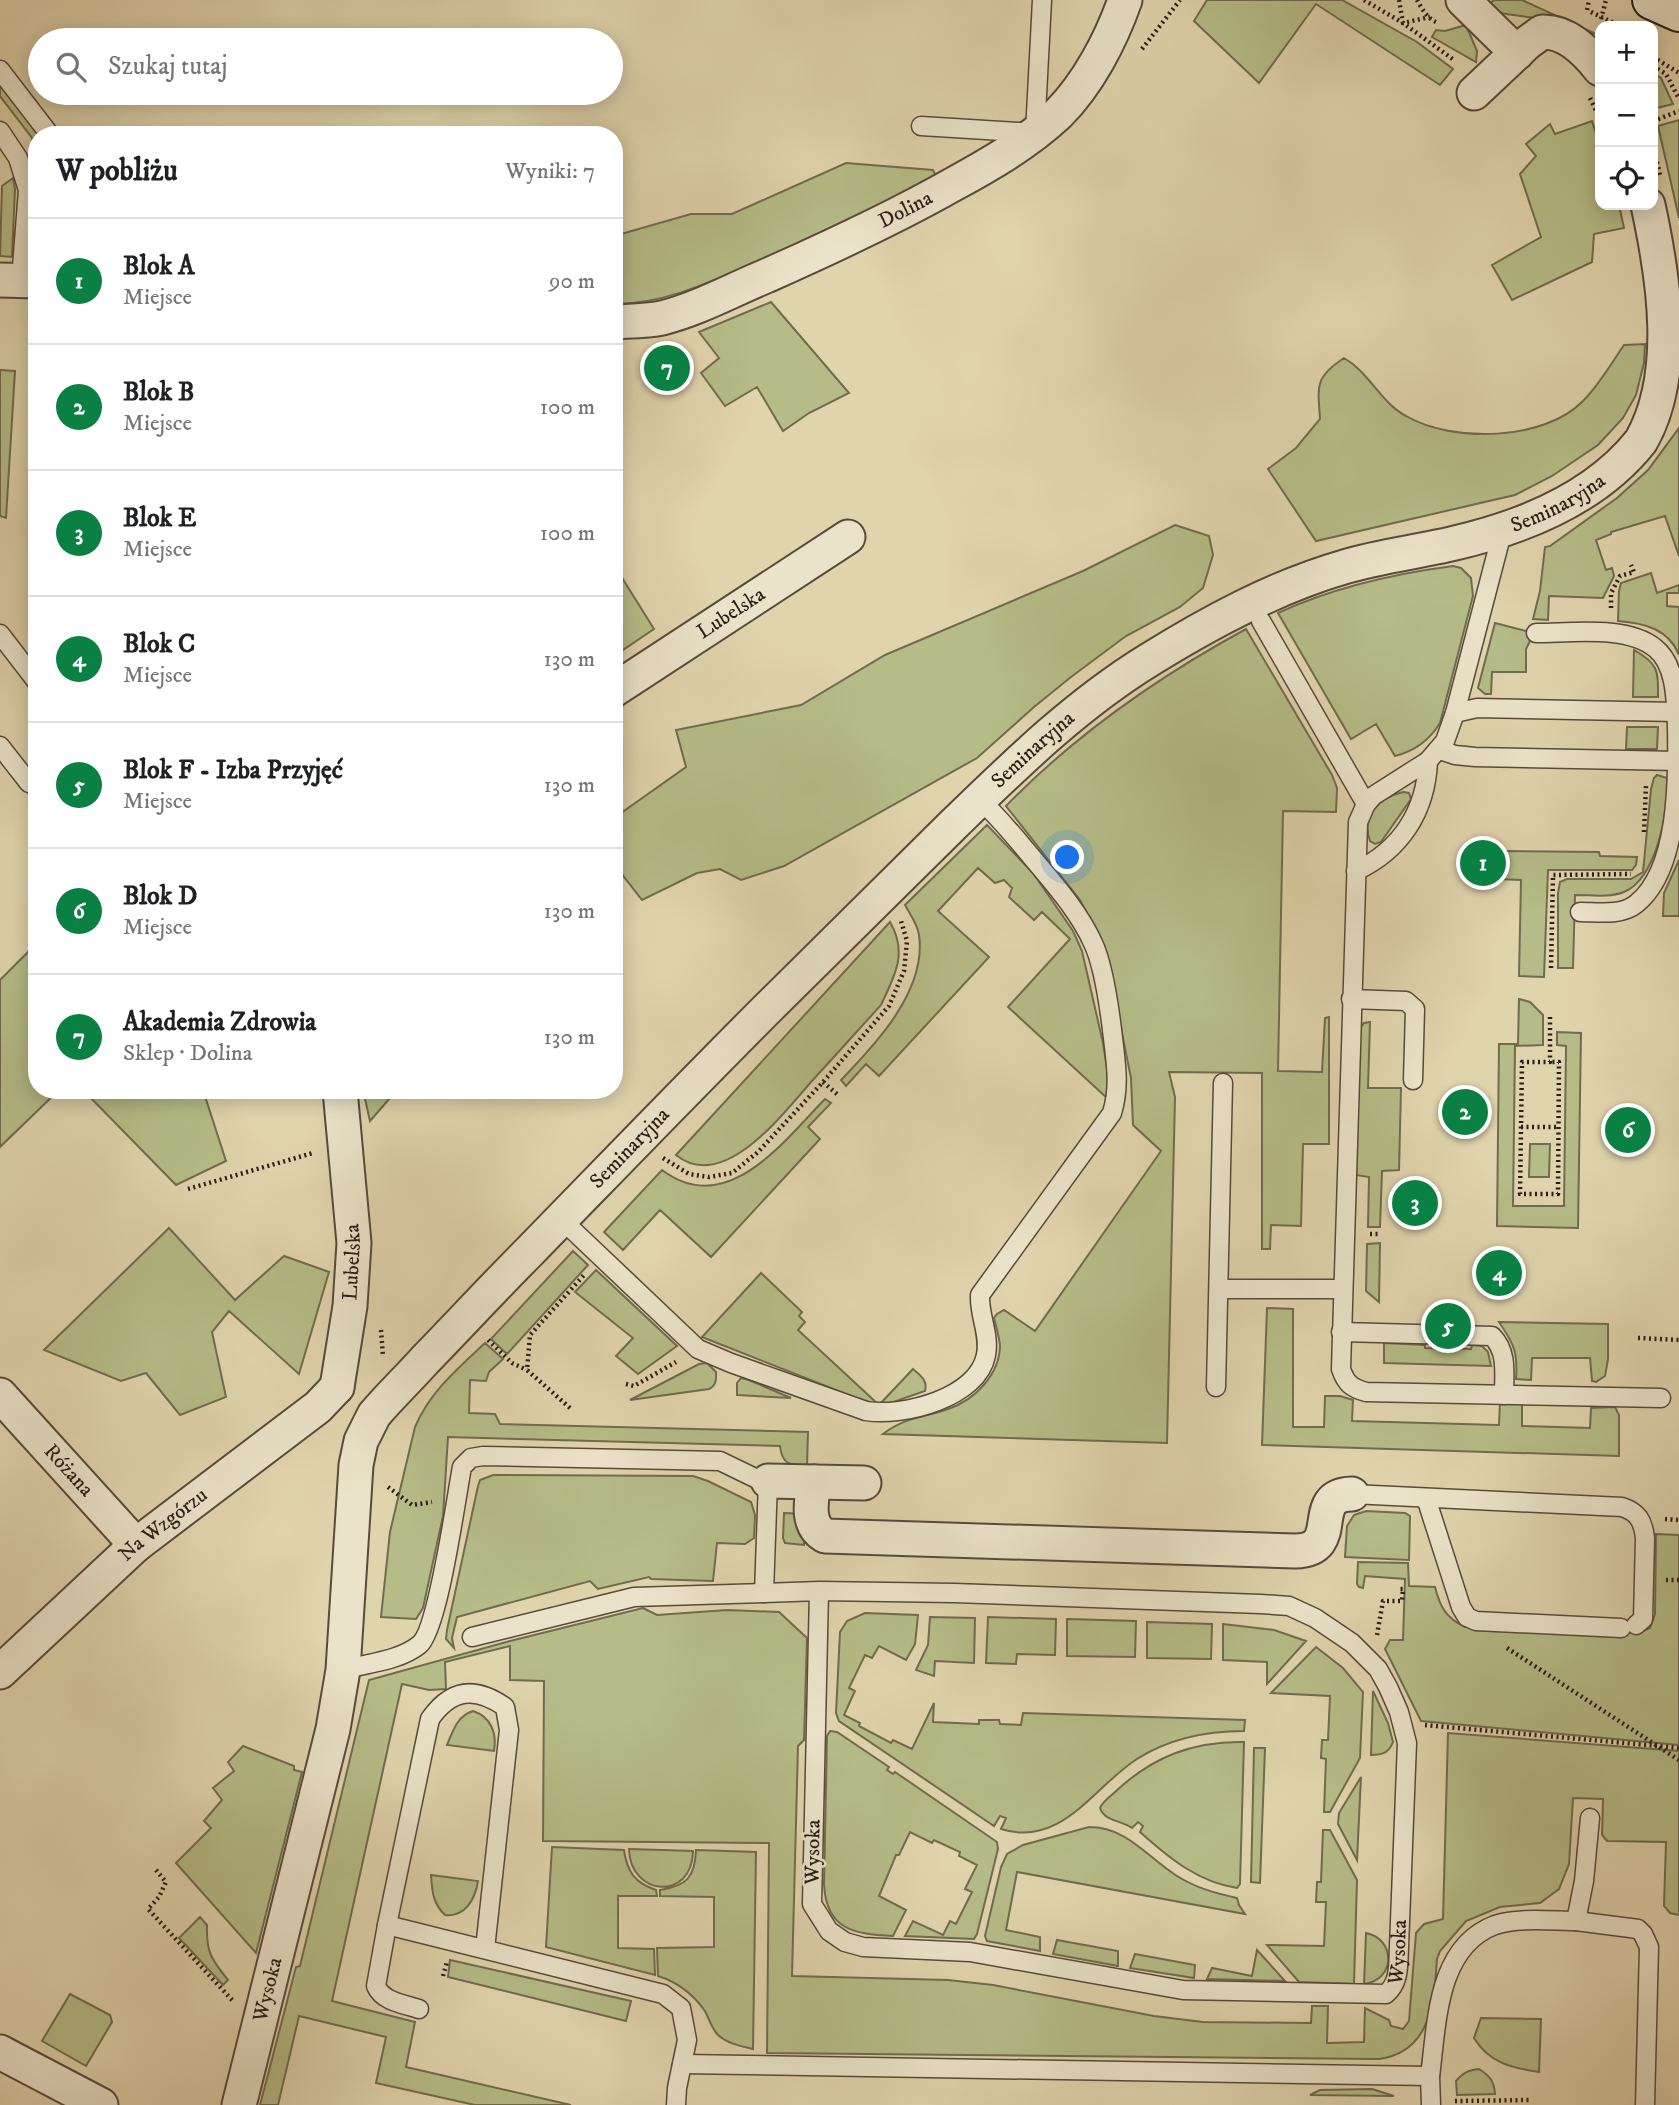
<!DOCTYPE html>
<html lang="pl">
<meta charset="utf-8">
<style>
body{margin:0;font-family:"IM FELL DW Pica",serif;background:#f6f6f6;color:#202124}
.controls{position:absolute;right:21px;top:21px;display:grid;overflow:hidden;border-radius:14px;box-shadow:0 4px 18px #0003}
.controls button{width:63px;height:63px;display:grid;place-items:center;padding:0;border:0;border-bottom:2px solid #e0e0e0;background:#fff;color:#202124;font:35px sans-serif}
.you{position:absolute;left:1068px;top:858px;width:24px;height:24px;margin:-18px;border:5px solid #fff;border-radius:50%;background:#1a73e8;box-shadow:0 0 0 10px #1a73e833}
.badge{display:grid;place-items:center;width:46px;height:46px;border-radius:50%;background:#0b8043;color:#fff;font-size:23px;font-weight:700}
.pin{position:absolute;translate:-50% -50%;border:4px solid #fff;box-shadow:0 2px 7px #0006}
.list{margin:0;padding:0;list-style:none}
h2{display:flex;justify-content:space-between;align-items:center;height:91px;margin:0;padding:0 28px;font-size:30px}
h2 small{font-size:23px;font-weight:400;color:#757577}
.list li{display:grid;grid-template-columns:46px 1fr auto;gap:21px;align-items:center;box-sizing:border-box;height:126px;padding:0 28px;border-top:2px solid #e0e0e0}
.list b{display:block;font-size:26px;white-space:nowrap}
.list p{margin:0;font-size:23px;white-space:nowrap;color:#757577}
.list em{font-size:23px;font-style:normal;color:#757577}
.icon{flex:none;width:38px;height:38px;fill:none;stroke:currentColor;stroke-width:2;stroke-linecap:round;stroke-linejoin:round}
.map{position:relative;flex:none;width:1679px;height:2105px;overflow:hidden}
.search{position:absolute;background:#fff;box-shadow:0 4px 18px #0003;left:28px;top:28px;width:595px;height:77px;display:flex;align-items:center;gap:18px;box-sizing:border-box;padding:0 24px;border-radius:38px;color:#757577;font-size:26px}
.panel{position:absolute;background:#fff;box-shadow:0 4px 18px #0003;left:28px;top:126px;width:595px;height:973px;border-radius:28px}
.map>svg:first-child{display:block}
.green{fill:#b5bc87;stroke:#706c4e;stroke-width:2}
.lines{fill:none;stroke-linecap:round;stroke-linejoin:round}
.lane-casing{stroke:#584a3c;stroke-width:21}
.street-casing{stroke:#584a3c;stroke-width:37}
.secondary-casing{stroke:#2a1c16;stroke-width:42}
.path{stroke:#2a1c16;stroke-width:4.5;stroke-dasharray:2 3.5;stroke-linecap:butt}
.lane{stroke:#ebe3c9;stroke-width:18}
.street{stroke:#ebe3c9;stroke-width:33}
.secondary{stroke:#ebe3c9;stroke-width:38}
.labels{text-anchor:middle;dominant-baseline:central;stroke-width:5;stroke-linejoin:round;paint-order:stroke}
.street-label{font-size:21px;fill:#2a1c16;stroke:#ebe3c9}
</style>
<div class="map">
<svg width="1679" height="2105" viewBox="0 0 1679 2105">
<rect width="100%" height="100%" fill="#e0d4ac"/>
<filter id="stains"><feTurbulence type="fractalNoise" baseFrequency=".00286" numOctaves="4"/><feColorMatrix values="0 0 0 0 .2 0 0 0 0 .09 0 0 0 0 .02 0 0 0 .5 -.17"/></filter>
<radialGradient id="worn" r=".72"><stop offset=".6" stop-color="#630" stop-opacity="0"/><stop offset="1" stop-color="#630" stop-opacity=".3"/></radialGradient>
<path class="green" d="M1207 0H1342L1417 42 1453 69 1440 85 1316 4 1259 83 1194 21Z
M1494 0H1522L1600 36V46L1556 21 1499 13 1487 6Z
M1466 25 1477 51 1476 62 1432 37 1436 30 1445 31Z
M1653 73 1661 78 1673 104 1653 109Z
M0 85 39 135H37V155L32 138 0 96Z
M1679 120V218L1658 126Z
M1592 121 1600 146V205H1619L1624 228 1594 234 1592 262 1512 300 1492 265 1541 237 1520 174 1536 156 1526 144 1550 124 1555 134Z
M846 163 933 170 936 176 926 183C869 210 813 237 756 262 710 282 665 304 614 304V257L617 250 614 236 691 214H732Z
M13 178 15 189 12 257 0 256 2 186Z
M771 302 849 393 809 413 783 431 757 387 725 406 701 373 719 358 699 332Z
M1645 344 1644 363 1636 395 1623 418 1598 445 1552 476 1515 495 1316 541 1268 469 1296 448 1320 419C1318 386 1314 378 1344 358 1369 372 1380 402 1406 416 1453 443 1544 441 1583 401 1599 385 1611 364 1624 345Z
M0 370 15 371 6 518 0 516Z
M1679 428V556L1665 516 1611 532V534L1596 540 1606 570 1612 568 1614 576 1603 598 1549 596 1548 620 1533 619 1540 591 1545 547 1550 546 1617 498 1648 470Z
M1175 525 1209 536 1213 555 1203 588 1180 607 1126 636 1071 677 1034 707 977 758 784 866 741 880 720 869 697 873 642 900 614 864V818L686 767 676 730 801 705 885 655 1083 571Z
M614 565 654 629 614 656Z
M1453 566 1461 568 1471 578 1473 596 1440 723C1429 741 1415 751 1395 756L1376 724 1351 739 1278 613C1334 587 1392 574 1453 566Z
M1651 573 1657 593 1679 585V593H1667V606L1679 607V655C1669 629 1644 623 1618 621L1619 591 1621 583Z
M1495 623 1534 633 1526 649V672H1492L1491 694H1485L1478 688Z
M1246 629 1332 775 1337 788 1336 812 1283 811 1278 1071 1322 1072 1325 1018 1329 1017V1144H1303L1301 1226 1271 1225 1270 1249H1262V1073L1169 1072 1175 1097 1167 1443 883 1434C905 1417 923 1418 948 1409 975 1400 1000 1374 1000 1345 999 1336 996 1326 994 1318L997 1314 1004 1310 1035 1331 1161 1151 1133 1125 1131 1078 1111 979 1101 940 1080 900 1006 806C1076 734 1158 677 1246 629Z
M1634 650C1659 664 1658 671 1658 697H1633Z
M1627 727H1658L1657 749H1626Z
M1657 775 1667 778C1670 809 1656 879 1624 892 1609 898 1591 895 1575 895L1573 968H1558V893L1560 882 1567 879H1631L1643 872 1651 789 1654 778Z
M1403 792 1409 793 1411 799 1381 842 1375 844 1370 841C1361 816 1378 798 1403 792Z
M987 825 1033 873 1073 931 1082 951 1103 1043 1111 1094 1108 1099 1008 1007 1070 939 1042 912 1034 920 1009 897 1012 888 1004 880 995 883 978 868 938 911 989 957 879 1076 866 1064 846 1086 841 1080C876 1044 927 990 919 935 918 925 910 914 905 905Z
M1500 851 1599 852 1600 856 1637 857 1636 865 1632 870H1548L1544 977 1519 976 1521 880 1499 879Z
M1679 860V916H1663L1664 893Z
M890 922C908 953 895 975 881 1005 858 1030 835 1056 812 1081 784 1112 724 1194 676 1155Z
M37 943V1090H59L0 1147V980Z
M1519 999 1530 1002 1543 1015V1045L1515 1046 1513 1206H1564L1566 1046 1557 1045V1032L1581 1033 1578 1228 1497 1226 1499 1044H1518Z
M1370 1022 1368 1088H1401L1399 1170 1382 1171 1380 1227H1368L1369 1177 1356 1175 1359 1029 1364 1023Z
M83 1090H203L226 1161 176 1185Z
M363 1090H397L370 1121Z
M825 1099 831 1103 808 1127 820 1139 711 1257 660 1210 623 1250 604 1232 662 1170C727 1219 783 1142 825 1099Z
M1530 1144H1550L1549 1177H1529Z
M169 1228 235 1300 284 1256 329 1272 299 1374 229 1311 212 1332 226 1397 180 1415 146 1373 121 1381 44 1350Z
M1380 1243 1379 1302 1366 1291 1367 1244Z
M573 1251 588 1265 507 1354 491 1339Z
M596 1270 677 1346 638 1374 616 1356 633 1338 575 1292Z
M761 1273 802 1312 799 1316 805 1322 798 1330 879 1405 913 1369C920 1375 928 1380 925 1391L879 1407 702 1337Z
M1267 1308 1293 1309V1427H1324L1325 1396H1340L1353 1400 1352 1421 1499 1425 1500 1401 1522 1402V1426L1590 1428 1591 1408 1615 1407 1619 1415V1456L1262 1445Z
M1499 1322 1608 1324V1359L1605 1376 1596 1382 1592 1381 1590 1358H1532L1531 1380 1516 1379C1518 1352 1514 1344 1499 1322Z
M485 1343 503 1359 489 1372 486 1381 470 1380 469 1413 495 1414 500 1424 808 1432 807 1466C790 1466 782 1464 780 1446L448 1437 443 1516 423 1608 416 1619 381 1617 390 1532 415 1427C430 1392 457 1369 485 1343Z
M1384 1343 1425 1345V1348L1471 1349 1472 1345 1482 1346 1488 1352 1491 1366 1384 1363Z
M707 1363 716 1372C716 1379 717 1385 709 1389L630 1400 699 1364Z
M741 1378 749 1380 791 1398 737 1395V1383Z
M493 1475 693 1476 708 1481 751 1502 755 1515 754 1538 745 1544 717 1543 713 1581 651 1579 649 1577 598 1589 590 1581 457 1617 452 1638 454 1648 446 1639 447 1630 478 1486 480 1480Z
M1366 1511 1405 1513 1410 1516 1409 1560 1345 1557 1347 1526 1354 1515Z
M784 1513 805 1514 804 1545 785 1543 783 1538Z
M1656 1534 1679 1535V1745L1421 1721 1385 1649 1390 1640H1403L1405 1579 1365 1576 1363 1588 1359 1587 1357 1584 1358 1562 1408 1563 1409 1586 1435 1587C1440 1607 1446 1618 1465 1627L1638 1633 1650 1628 1655 1614Z
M643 1608 657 1615 727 1610 779 1612 807 1638 804 1740 798 1746 792 1976 948 1980 993 1985 1154 2016 1203 2022 1311 2023 1312 2006H1328L1327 2043 1364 2042 1365 2008 1389 2020 1391 2026 1403 2029 1409 2021 1416 1933 1424 1924 1443 1919 1448 1733 1679 1751V1915L1670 1913 1664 1906 1666 1842 1607 1841 1602 1835 1603 1799 1573 1798 1569 1864 1559 1889 1540 1903 1500 1907 1466 1921 1440 1951 1437 1959C1434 2002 1431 2052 1379 2059L767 2053 769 1843 543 1841 544 1681 510 1680V1646L445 1662 446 1689 429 1690 402 1684 332 2001 415 2022 406 2067 571 2105H475L376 2083 386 2037 299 2016 278 2105H260L296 1967 300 1966 369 1680 510 1641Z
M865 1613 918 1615 915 1644 906 1660 879 1646 872 1658 865 1655 849 1688 855 1691 844 1715 860 1723 859 1726 891 1743 893 1740 912 1749 934 1703 933 1722 979 1724V1720H999L1000 1724 1021 1725 1023 1713 1245 1720 1244 1731C1206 1731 1170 1738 1137 1759 1093 1787 1062 1848 1001 1829L1006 1818 1000 1816 994 1826 839 1721 836 1713 840 1632 847 1621Z
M930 1617 975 1618 974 1663 935 1661 934 1676 916 1670 928 1645Z
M988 1617 1056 1619 1055 1655 1017 1654 1016 1664 986 1663Z
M1067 1619 1136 1621 1135 1657 1067 1656Z
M1147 1622 1212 1624 1211 1659 1147 1658Z
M1223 1624 1274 1630 1306 1641 1267 1684V1662L1223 1660Z
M1316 1647 1343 1668 1363 1692 1360 1758 1330 1812H1324L1326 1759 1321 1758 1322 1740H1328L1330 1696 1271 1693Z
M1373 1691 1388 1723 1393 1742C1389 1753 1382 1755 1371 1755Z
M473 1711C491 1717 497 1733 494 1751L447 1745C453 1731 457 1716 473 1711Z
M830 1731 837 1732 889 1767 887 1770 893 1774 895 1772 997 1842 998 1849 977 1934 974 1939 905 1936 913 1921 943 1935 950 1921 956 1924 972 1892 965 1889 977 1865 959 1856 960 1852 934 1840 932 1843 910 1832 899 1855H896L879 1896 906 1910 893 1936C854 1934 826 1930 824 1884L827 1736Z
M1244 1742 1240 1884 1237 1888C1198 1882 1169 1858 1140 1832L1143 1826 1138 1822 1132 1828C1121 1820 1104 1821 1100 1808 1104 1800 1109 1798 1115 1792 1152 1757 1193 1741 1244 1742Z
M243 1746 294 1766V1770L302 1772 256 1953 176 1863 211 1828 204 1821 222 1800 213 1788 234 1771 228 1762Z
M1254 1748H1265L1260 1883 1251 1882Z
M1361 1777 1357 1860 1338 1824 1339 1813Z
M1089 1827C1127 1827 1147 1857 1177 1876 1196 1888 1215 1893 1237 1898L1239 1905 1245 1914 1017 1872 1006 1930 1040 1937V1951L987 1941 985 1936 1001 1867 1007 1854 1023 1845Z
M1323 1830H1330L1357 1880 1354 1984 1299 1982 1267 1945 1324 1946 1326 1902H1316L1317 1882H1321Z
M552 1847 624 1850C627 1872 635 1883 656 1890L657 1896H618V1948L654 1949 655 1975 546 1947Z
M629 1849 693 1851C692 1902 630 1896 629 1849Z
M696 1850 756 1852 753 2049C741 2046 728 2044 718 2035 712 2029 709 2019 705 2011 693 1994 677 1982 658 1976L657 1948 714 1947V1897L660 1896V1890C687 1886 695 1877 696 1850Z
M431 1875 478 1881C475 1900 465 1917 445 1915 433 1904 432 1891 431 1875Z
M200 1917 207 1925C206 1952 211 1959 228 1980L223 1985 179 1938Z
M1366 1933C1396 1939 1396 1980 1364 1984Z
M1057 1940 1118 1951V1966L1053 1954Z
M1257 1950 1285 1981 1207 1979 1212 1968 1252 1976Z
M1135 1954 1195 1965 1194 1978 1130 1968Z
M450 1960 631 2001 626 2021 448 1977Z
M70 1994 110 2015 112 2022 86 2066 42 2041Z
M1481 2018 1541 2019 1539 2072C1512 2068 1489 2063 1474 2038Z
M1479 2069C1490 2076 1494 2081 1495 2094L1457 2095 1456 2081C1463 2073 1468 2070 1479 2069Z
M1372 2089 1394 2096 1310 2095 1320 2090Z"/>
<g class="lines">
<defs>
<g id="lane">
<path d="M0 70 50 135"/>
<path d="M921 126 1035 133 1042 0"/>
<path d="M0 131 18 158 28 190 21 280"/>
<path d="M1503 529 1455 713 1445 741 1428 761 1373 796 1366 804 1358 822 1341 1369C1346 1384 1352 1388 1366 1392L1661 1398"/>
<path d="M1261 621 1366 804"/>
<path d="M1536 633C1571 633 1627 625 1655 648 1677 665 1676 704 1677 728 1678 778 1679 870 1636 904 1621 916 1598 912 1580 912"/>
<path d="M0 634 37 682"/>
<path d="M1455 713 1477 708 1676 712"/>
<path d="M0 746 29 783 37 777"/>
<path d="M1440 750 1455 755 1475 757 1678 761"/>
<path d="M1356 871C1401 850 1426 811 1428 761"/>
<path d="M1351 999 1406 1001 1415 1009 1413 1080"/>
<path d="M561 1219 698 1349 731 1363 866 1411C903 1417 978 1398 986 1355 990 1334 979 1316 980 1295L1112 1113C1120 1087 1116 1064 1113 1038 1110 1012 1104 966 1093 943 1078 910 1053 883 1030 855 1014 836 998 816 979 799"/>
<path d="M1219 1289H1342"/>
<path d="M1341 1332 1492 1336C1508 1352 1504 1374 1504 1395"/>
<path d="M1216 1387 1223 1083"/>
<path d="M1352 1494 1622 1507C1638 1512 1643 1521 1645 1538L1643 1619 1636 1625"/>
<path d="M1426 1498 1461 1607 1467 1617 1476 1621 1621 1628"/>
<path d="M472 1637 634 1597 764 1593"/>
<path id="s1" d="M343 1670C367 1663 399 1661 419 1645 438 1631 456 1498 462 1467L471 1458 483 1456 720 1461 755 1478 768 1481 764 1593 819 1591 812 1904 829 1931 845 1942 863 1947 970 1952 1183 1990 1386 1994C1400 1982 1398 1965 1399 1947L1407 1743 1399 1712 1388 1687 1378 1669 1352 1643 1315 1618 1289 1606 1261 1604 954 1593 819 1591"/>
<path d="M1576 1921 1638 1929 1643 1934 1649 1947 1645 2105"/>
<path d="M387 1925 376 1986C383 2002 404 2004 419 2009"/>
<path d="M485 1949 509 1730 505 1707C475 1686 451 1689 430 1719L387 1925 663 1994 681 2008 687 2040 677 2088 676 2105"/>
<path d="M682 2064 1430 2076C1437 2025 1436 1947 1495 1925 1518 1917 1553 1921 1576 1921L1584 1881 1590 1818"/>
<path d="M1430 2076 1431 2105"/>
</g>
<g id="street">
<path d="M1463 0 1517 53"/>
<path d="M1474 93 1527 43 1542 32C1567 31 1586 51 1600 69"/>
<path d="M0 280 37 281"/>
<path id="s2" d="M614 322C630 321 647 321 662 318 698 309 732 290 766 276 829 248 892 219 952 185 989 165 1027 143 1058 114 1088 84 1111 40 1125 0"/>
<path id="s3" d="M614 690 848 537"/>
<path id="s4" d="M337 1387 350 1306 354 1243 340 1090"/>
<path id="s5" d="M0 1395 136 1545"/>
<path d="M768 1481 864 1483"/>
<path d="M814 1482C811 1502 806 1525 825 1536L1295 1551C1346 1550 1305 1495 1352 1494"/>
<path id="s6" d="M0 1672 136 1545 318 1407 337 1387"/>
<path d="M0 2052 101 2105"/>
<path id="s7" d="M239 2105 333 1729 343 1670 356 1465 361 1441 374 1415C390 1396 408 1379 425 1360 460 1324 494 1287 530 1251 609 1170 687 1089 767 1009 829 947 892 885 955 823 1016 764 1076 705 1149 660 1210 622 1275 587 1344 567 1380 556 1418 552 1455 543 1524 527 1596 498 1641 441 1679 375 1664 279 1648 205"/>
</g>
<path id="secondary" d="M1652 0 1679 12"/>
</defs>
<use href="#lane" class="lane-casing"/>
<use href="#street" class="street-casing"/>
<use href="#secondary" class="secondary-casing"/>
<path class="path" d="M1364 0 1403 23 1454 60
M1399 0 1403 23 1430 17
M1417 0C1422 9 1429 21 1439 23
M1587 10 1589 0
M1591 12 1620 26
M1601 19 1606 0
M1142 49 1180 0
M1653 57 1679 73
M1653 66 1666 74 1679 99
M1590 98 1600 119
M1653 121 1679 111
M1653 146 1660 175
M1611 608V593L1620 576 1634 572 1631 565
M1644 832 1646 785
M1551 968 1553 875 1631 874
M1550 1017V1062H1522L1520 1194H1558L1559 1062H1550
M823 1082 838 1095
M1521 1127H1559
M663 1158 689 1174 709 1177 732 1173 758 1152 823 1082 889 1006 904 971 907 941 901 921
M188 1189 313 1153
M1370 1234H1380
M381 1330 383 1356
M1638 1338 1679 1340
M488 1340 512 1363 527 1370
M626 1384 634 1386 676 1362
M570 1408 527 1370 530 1335 584 1275
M388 1487 412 1505 432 1502
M1665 1519 1679 1520
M1666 1580H1679
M1377 1635 1383 1601H1402L1403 1589H1400
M1507 1648 1679 1760
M1425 1725 1679 1748
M156 1870 166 1882 159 1897 148 1909 233 2001
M443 1976 447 1962
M1455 2101 1529 2100"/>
<use href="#lane" class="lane"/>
<use href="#street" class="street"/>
<use href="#secondary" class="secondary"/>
</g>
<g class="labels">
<g class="street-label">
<text stroke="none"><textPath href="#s2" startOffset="315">Dolina</textPath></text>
<text stroke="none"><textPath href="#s7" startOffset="2231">Seminaryjna</textPath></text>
<text stroke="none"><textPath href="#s3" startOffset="140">Lubelska</textPath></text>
<text stroke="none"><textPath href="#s7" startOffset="1643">Seminaryjna</textPath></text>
<text stroke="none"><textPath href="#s7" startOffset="1076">Seminaryjna</textPath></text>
<text stroke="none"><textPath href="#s4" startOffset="126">Lubelska</textPath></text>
<text stroke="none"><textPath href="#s5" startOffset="102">Różana</textPath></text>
<text stroke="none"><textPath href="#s6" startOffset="220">Na Wzgórzu</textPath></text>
<text transform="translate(813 1852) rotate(-89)">Wysoka</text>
<text stroke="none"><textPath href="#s1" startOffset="1701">Wysoka</textPath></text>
<text stroke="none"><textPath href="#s7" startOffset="119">Wysoka</textPath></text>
</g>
</g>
<rect width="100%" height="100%" filter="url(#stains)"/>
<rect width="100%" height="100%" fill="url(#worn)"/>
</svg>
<div class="controls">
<button>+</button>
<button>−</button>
<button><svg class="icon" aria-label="locate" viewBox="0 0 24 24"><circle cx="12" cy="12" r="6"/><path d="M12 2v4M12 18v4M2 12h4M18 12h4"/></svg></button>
</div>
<div class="you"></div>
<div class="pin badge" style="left:1483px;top:863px">1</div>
<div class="pin badge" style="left:1465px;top:1112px">2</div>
<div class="pin badge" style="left:1415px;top:1203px">3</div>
<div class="pin badge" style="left:1499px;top:1273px">4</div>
<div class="pin badge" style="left:1448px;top:1326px">5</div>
<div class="pin badge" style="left:1628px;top:1130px">6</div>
<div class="pin badge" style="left:667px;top:368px">7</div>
<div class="search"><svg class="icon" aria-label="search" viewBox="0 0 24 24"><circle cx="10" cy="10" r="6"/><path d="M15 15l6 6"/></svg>Szukaj tutaj</div>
<section class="panel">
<h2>W pobliżu<small>Wyniki: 7</small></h2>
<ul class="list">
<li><span class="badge">1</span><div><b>Blok A</b><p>Miejsce</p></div><em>90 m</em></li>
<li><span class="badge">2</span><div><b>Blok B</b><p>Miejsce</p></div><em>100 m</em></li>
<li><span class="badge">3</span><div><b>Blok E</b><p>Miejsce</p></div><em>100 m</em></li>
<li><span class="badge">4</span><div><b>Blok C</b><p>Miejsce</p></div><em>130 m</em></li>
<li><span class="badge">5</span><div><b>Blok F - Izba Przyjęć</b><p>Miejsce</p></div><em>130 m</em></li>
<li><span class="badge">6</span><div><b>Blok D</b><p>Miejsce</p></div><em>130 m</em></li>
<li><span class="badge">7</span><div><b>Akademia Zdrowia</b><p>Sklep · Dolina</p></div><em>130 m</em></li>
</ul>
</section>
</div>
